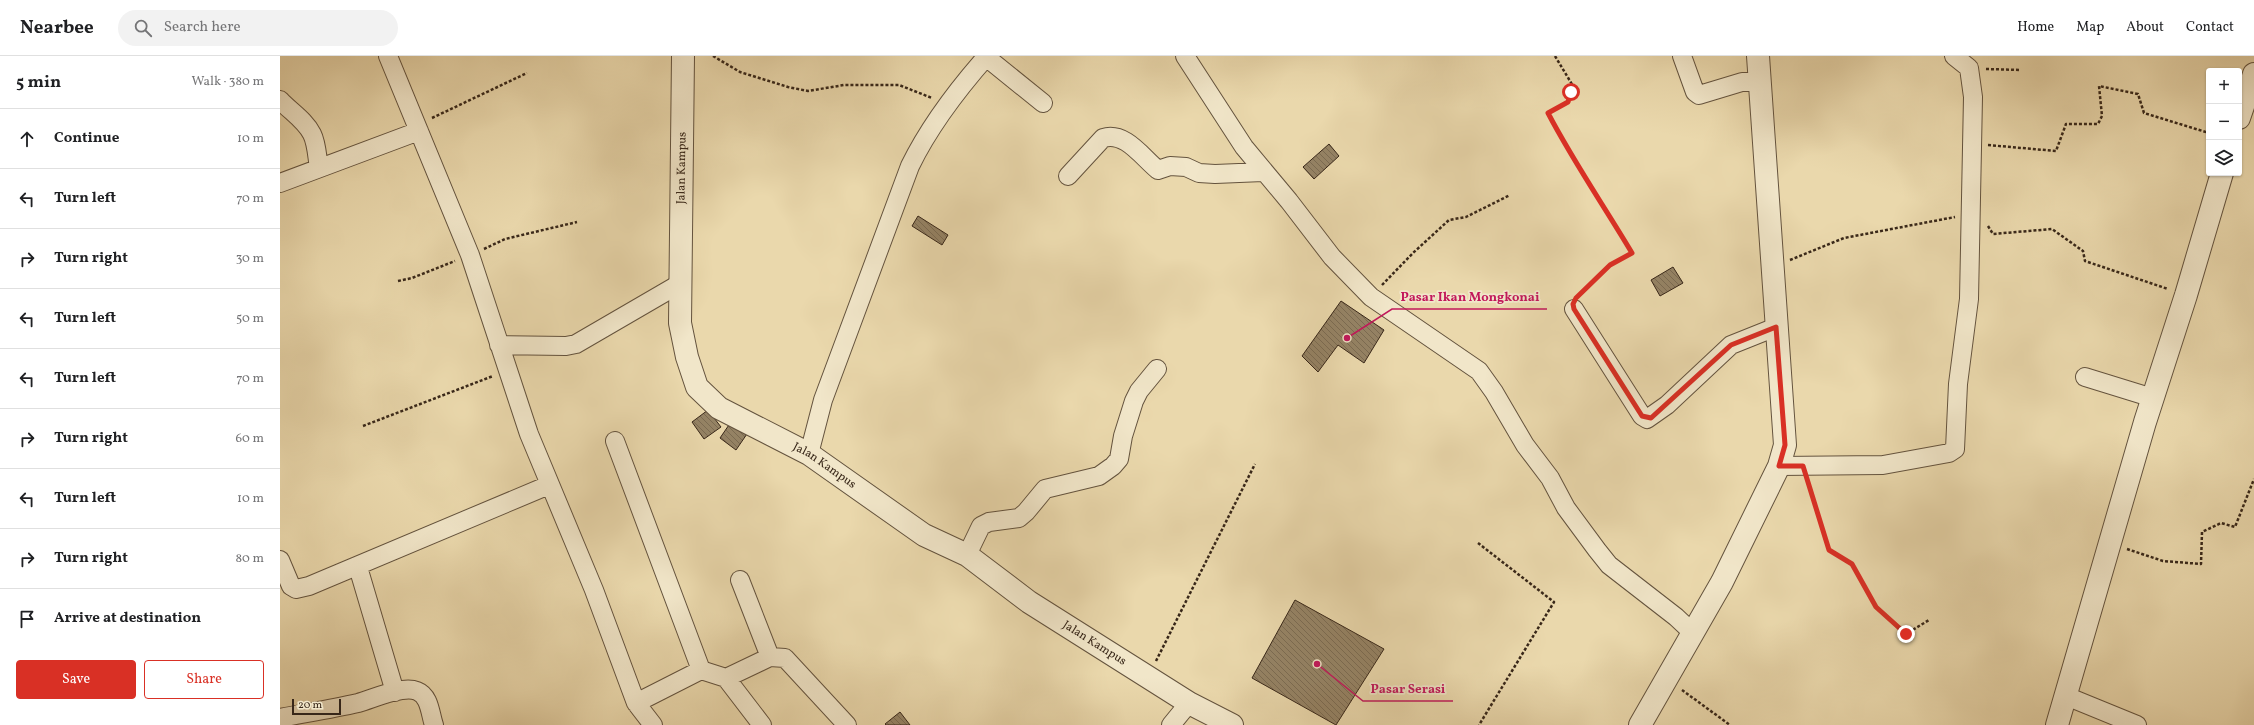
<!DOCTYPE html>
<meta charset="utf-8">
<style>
body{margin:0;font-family:Vollkorn,serif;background:#f2f2f2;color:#202124}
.controls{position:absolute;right:12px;top:12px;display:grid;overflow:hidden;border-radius:4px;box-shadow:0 1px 3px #0004}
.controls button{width:36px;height:36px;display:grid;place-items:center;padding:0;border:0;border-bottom:1px solid #e0e0e0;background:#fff;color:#202124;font:20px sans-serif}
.scale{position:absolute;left:12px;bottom:10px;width:49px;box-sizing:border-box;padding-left:4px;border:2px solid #382719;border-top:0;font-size:11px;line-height:14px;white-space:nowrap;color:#382719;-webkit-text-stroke:3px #f1e6c9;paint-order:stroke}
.stop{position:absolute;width:12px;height:12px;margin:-9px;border:3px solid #d93025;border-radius:50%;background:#fff}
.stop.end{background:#d93025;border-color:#fff;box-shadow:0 1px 4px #0008}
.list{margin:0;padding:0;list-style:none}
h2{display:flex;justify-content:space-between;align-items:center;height:52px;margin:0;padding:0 16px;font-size:17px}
h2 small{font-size:13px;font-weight:400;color:#757577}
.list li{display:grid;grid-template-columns:26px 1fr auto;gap:12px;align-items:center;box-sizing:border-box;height:60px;padding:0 16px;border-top:1px solid #e0e0e0}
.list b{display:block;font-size:15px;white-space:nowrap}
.list em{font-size:13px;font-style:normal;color:#757577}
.actions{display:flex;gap:8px;padding:12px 16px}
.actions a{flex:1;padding:9px 0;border:1px solid #d93025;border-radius:4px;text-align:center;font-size:14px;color:#d93025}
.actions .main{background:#d93025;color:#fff}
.icon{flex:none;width:22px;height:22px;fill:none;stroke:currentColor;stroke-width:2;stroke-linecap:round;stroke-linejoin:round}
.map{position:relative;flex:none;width:1974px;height:669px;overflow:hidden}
header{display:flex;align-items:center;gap:24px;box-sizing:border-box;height:56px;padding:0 20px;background:#fff;border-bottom:1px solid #e0e0e0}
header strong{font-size:19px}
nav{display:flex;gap:22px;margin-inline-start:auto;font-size:14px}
.search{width:280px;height:36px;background:#f2f2f2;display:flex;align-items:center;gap:10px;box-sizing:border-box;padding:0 14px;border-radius:22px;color:#757577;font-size:15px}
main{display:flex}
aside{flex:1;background:#fff}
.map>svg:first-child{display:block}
.building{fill:url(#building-back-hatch);stroke:#382719}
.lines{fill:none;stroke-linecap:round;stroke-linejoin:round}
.minor-casing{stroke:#64533e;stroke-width:20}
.tertiary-casing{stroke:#64533e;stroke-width:24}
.path{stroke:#382719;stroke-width:2.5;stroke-dasharray:3 2;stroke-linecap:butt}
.minor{stroke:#f1e6c9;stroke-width:18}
.tertiary{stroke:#f1e6c9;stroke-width:22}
.route{stroke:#d93025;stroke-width:5}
.labels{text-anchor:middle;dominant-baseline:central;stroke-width:3.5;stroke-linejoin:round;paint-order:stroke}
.street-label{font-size:12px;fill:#382719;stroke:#f1e6c9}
.leader{fill:none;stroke:#c2185b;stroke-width:1.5}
.callout-dot{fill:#c2185b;stroke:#f1e6c9;stroke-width:1.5}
.callout-label{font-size:13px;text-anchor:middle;font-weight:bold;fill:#c2185b;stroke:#f1e6c9;stroke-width:3.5;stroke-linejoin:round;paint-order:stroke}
</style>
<header>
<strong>Nearbee</strong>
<div class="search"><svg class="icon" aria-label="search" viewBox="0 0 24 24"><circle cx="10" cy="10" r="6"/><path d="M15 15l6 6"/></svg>Search here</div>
<nav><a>Home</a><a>Map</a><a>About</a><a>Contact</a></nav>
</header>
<main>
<aside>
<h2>5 min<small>Walk · 380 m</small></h2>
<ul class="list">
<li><svg class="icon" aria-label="ahead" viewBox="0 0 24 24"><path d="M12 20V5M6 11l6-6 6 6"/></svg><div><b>Continue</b></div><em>10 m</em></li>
<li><svg class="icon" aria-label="left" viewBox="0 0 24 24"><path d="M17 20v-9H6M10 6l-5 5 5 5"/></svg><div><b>Turn left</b></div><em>70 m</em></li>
<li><svg class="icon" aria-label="right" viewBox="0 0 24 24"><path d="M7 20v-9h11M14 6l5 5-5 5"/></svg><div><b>Turn right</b></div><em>30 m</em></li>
<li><svg class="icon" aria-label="left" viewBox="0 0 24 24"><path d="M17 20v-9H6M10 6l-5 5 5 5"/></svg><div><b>Turn left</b></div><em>50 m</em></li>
<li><svg class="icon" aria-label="left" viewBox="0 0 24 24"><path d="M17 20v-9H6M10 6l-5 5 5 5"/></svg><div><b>Turn left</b></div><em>70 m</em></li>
<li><svg class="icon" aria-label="right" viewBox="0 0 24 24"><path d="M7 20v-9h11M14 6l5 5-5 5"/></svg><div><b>Turn right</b></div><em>60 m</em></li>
<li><svg class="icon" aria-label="left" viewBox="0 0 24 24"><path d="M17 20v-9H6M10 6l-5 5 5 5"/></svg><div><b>Turn left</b></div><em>10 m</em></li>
<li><svg class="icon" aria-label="right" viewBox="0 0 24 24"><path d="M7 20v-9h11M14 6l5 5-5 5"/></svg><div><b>Turn right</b></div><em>80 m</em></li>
<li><svg class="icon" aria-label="arrive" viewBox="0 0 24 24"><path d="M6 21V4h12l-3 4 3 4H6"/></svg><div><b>Arrive at destination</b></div></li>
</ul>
<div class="actions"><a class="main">Save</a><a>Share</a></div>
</aside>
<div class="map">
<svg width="1974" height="669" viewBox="0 0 1974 669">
<defs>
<pattern id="building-back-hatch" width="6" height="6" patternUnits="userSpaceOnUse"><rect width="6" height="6" fill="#958365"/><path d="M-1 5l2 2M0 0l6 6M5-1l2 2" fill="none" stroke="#7b6b52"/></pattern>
</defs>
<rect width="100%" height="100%" fill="#ead8ac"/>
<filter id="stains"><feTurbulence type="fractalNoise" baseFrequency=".005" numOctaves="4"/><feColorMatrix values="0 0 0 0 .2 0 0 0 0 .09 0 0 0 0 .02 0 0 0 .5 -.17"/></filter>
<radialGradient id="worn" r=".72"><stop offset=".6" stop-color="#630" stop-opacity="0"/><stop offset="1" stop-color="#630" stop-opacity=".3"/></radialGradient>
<path class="building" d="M1049 88 1059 100 1034 123 1023 111Z
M638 160 668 179 662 189 632 170Z
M1393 211 1403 227 1380 240 1371 224Z
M1061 245 1104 274 1084 307 1058 289 1038 316 1022 300Z
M428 354 441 371 424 383 412 366Z
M453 363 469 375 456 394 440 382Z
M1015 544 1104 593 1056 669 972 622Z
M620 656 630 669H606L605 668Z"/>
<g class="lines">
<defs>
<path id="minor" d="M108 0 190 199 249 378 314 534 356 647 421 614 446 622 490 601 505 602 567 669
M905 0 964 91 1009 145 1052 201 1091 241 1199 315 1214 336 1245 389 1270 422 1286 452 1317 494 1329 509 1396 561 1413 577
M1402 0 1415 36 1419 39 1462 26H1479
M706 1 763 47
M0 44C10 55 25 64 32 78 37 88 37 101 39 112
M788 120 823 82C845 75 862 101 878 114L890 110 906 111 919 117 935 118 983 116
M0 127 139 75
M1294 253 1362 360 1367 363 1387 349 1451 289 1496 271
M219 289 286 290 296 288 401 227
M1805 321 1873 342
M335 385 421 614
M529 398 543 344 630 110C650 69 677 34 707 0
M1499 410 1603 409 1669 397 1675 393 1678 328 1689 243 1693 41 1689 12 1674 0
M687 499 701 470 709 466 739 462 746 456 765 433 819 420 833 410 839 403 843 380 854 345 859 335 877 313
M0 504 11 530 16 533 29 530 269 429
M78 511 115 636
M460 524 490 601
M446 622 482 669
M1786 640 1857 669
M356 647 373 669
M0 662C26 657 52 653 78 647 93 643 122 629 137 635 150 640 150 658 154 669
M891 669 909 647"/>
<g id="tertiary">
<path id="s1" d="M403 0 400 267 407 301 417 331 439 352 529 398 644 479 687 499 749 546 909 647 952 669"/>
<path d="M1959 62 1974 18"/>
<path d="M1360 669 1442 526 1499 410 1505 389 1478 0"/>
<path d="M1777 669 1865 366 1906 239 1942 117"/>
</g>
</defs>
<use href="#minor" class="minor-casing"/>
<use href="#tertiary" class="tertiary-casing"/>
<path class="path" d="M433 0 460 16 508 31 528 35 564 29H619L652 42
M1275 0 1293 30 1288 46 1268 57C1293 106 1325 150 1352 197L1330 209 1300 239
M1706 13 1741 14
M152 62 247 17
M1708 89 1776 95 1786 68H1818L1822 60 1819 30 1858 38 1864 57 1929 77
M1708 170 1713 178 1772 173 1803 195 1805 205 1888 233
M204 193 225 183 297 166
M1510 204 1564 182 1675 161
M118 225 132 222 175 205
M1102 229 1133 197 1169 164 1186 161 1230 139
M83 370 213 320
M1528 427 1549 494 1572 508 1596 551 1626 578 1649 564
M1198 487 1274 546 1199 669
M1847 493 1883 505 1921 508 1922 476 1941 467 1955 471 1974 423
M876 605 975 408
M1402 634 1450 669"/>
<use href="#minor" class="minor"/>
<use href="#tertiary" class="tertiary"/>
</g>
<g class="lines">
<path class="route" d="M1291 36 1288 46 1268 57C1293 105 1324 150 1352 197L1330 209 1296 242 1293 248 1294 253 1362 360 1371 362 1451 289 1496 271 1505 389 1499 410H1523L1549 494 1572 508 1596 551 1626 578"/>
</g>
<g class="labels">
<g class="street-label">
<text transform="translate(402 112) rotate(-89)">Jalan Kampus</text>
<text stroke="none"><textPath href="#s1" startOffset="484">Jalan Kampus</textPath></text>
<text stroke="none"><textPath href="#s1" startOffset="808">Jalan Kampus</textPath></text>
</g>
</g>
<path class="leader" d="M1067 282L1112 253H1267M1037 608L1083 645H1173"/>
<g class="callout-dot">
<circle cx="1067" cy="282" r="4"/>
<circle cx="1037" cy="608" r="4"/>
</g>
<g class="callout-label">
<text x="1190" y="245">Pasar Ikan Mongkonai</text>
<text x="1128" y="637">Pasar Serasi</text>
</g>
<rect width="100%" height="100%" filter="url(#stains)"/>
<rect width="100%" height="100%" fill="url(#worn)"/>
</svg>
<div class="controls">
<button>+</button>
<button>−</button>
<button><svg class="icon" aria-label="layers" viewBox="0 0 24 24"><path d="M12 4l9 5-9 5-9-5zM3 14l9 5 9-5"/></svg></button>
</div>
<div class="scale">20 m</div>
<div class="stop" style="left:1291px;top:36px"></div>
<div class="stop end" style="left:1626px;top:578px"></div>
</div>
</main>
